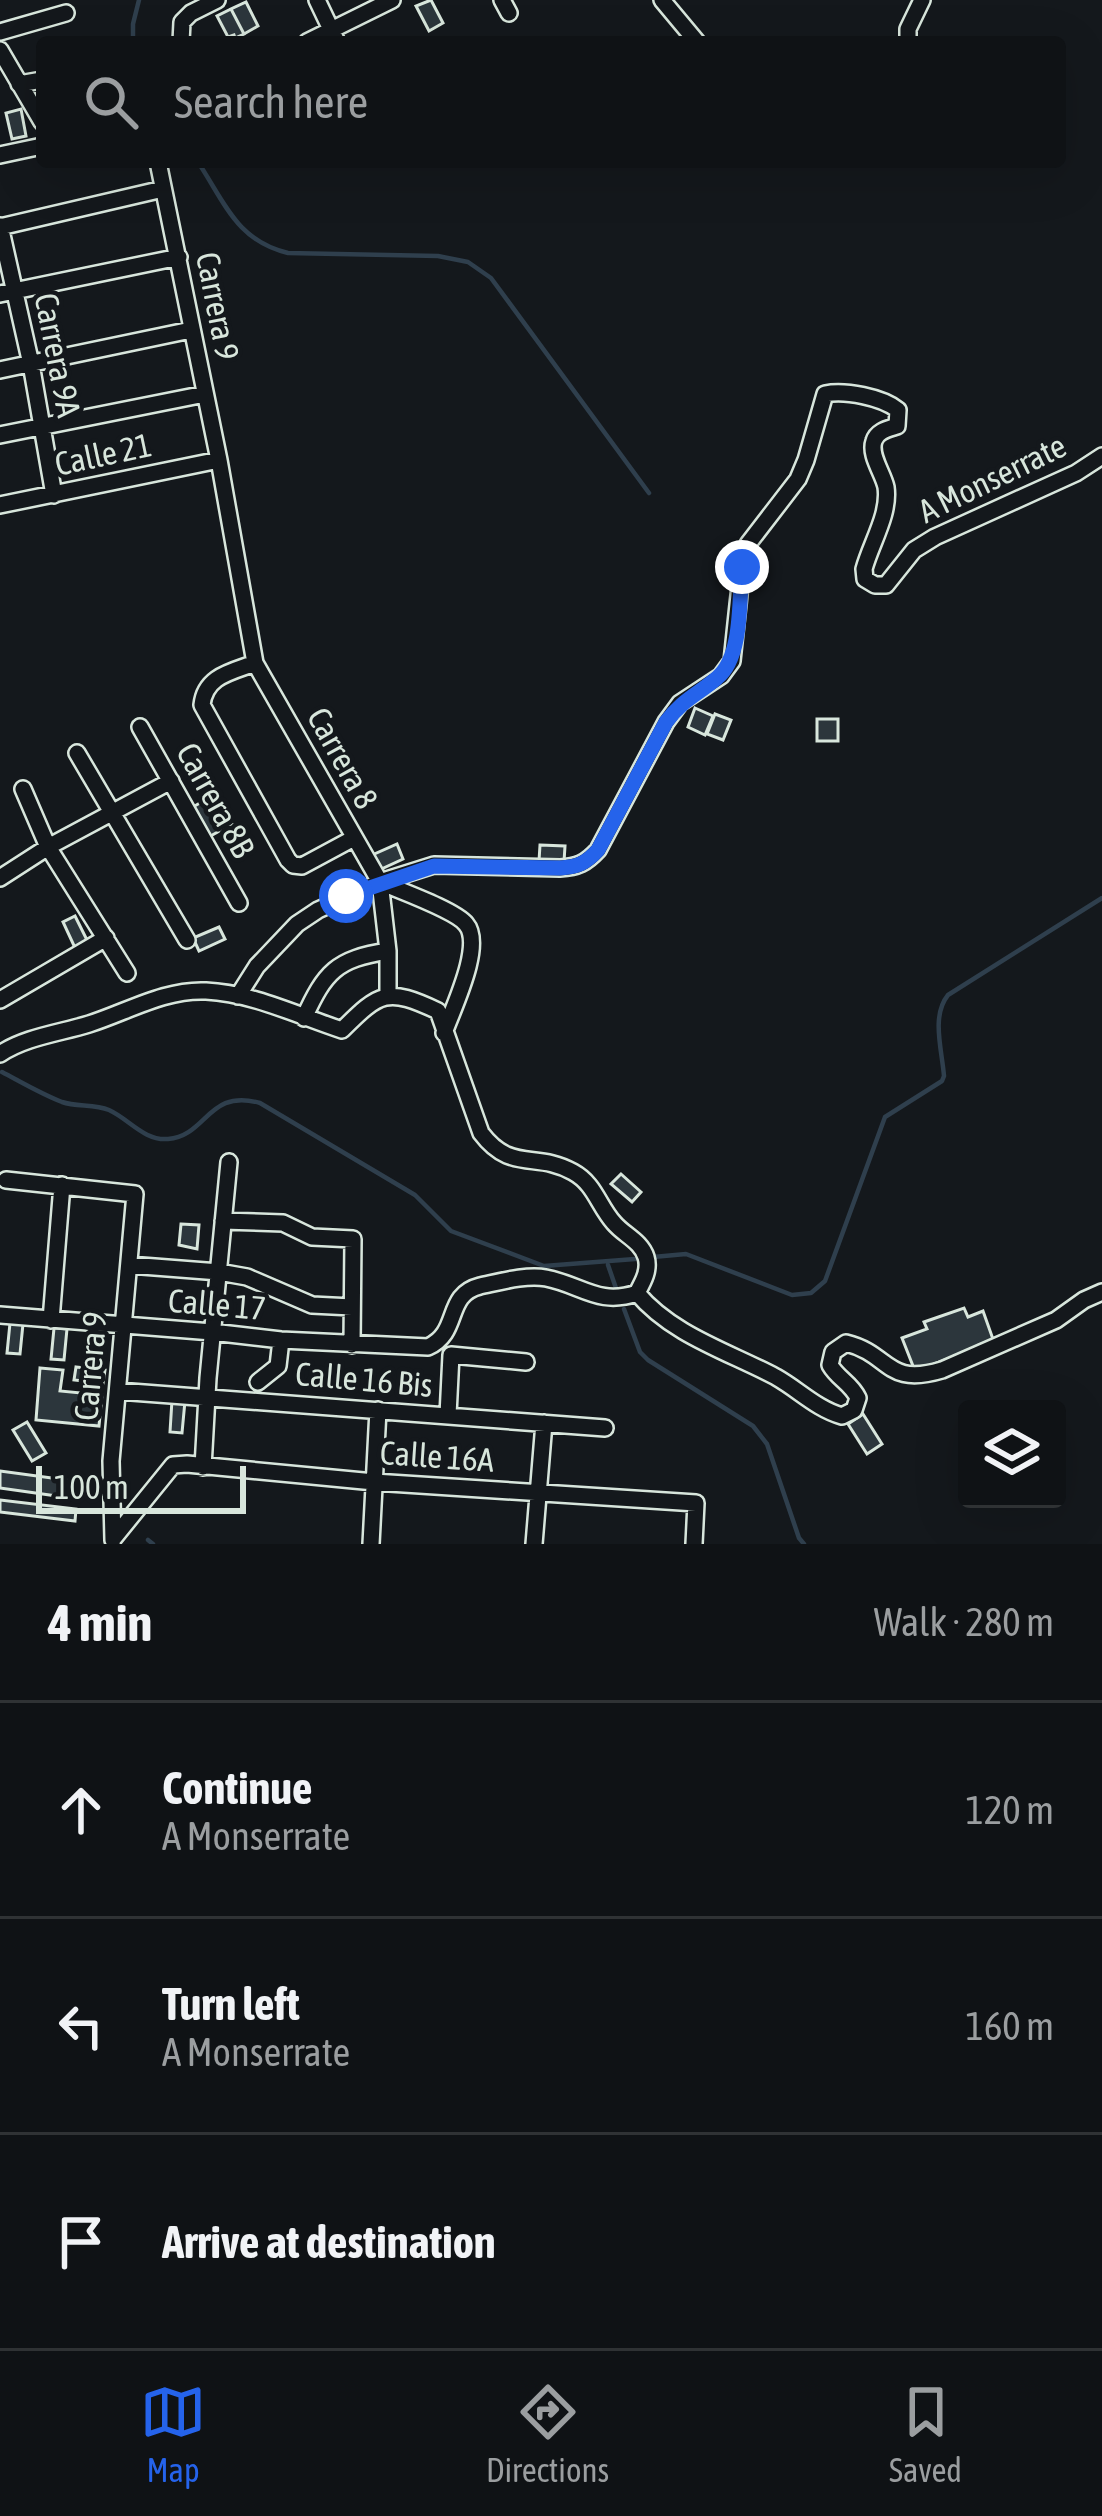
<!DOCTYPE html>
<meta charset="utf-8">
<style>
body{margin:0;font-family:"Asap Condensed",sans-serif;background:#1d2022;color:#f1f3f6}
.controls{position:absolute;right:36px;bottom:36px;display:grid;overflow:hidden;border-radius:12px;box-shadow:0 12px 48px #0002}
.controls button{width:108px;height:108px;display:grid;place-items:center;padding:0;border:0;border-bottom:3px solid #2f3234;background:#0f1215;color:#f1f3f6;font:60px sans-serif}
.scale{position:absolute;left:36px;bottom:30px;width:210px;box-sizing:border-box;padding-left:12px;border:6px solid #d8e6dc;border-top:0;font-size:33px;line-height:42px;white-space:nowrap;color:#d8e6dc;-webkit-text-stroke:9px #14181c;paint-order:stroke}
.stop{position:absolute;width:36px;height:36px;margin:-27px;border:9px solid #2563eb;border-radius:50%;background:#fff}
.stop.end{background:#2563eb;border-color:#fff;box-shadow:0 3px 12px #0008}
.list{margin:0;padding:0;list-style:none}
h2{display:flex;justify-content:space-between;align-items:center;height:156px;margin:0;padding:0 48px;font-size:51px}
h2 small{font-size:39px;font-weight:400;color:#9b9ea0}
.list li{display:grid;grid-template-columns:78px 1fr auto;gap:36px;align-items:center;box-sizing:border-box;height:216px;padding:0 48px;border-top:3px solid #2f3234}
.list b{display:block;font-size:45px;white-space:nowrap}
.list p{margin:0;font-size:39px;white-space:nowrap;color:#9b9ea0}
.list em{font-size:39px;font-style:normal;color:#9b9ea0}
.icon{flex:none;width:66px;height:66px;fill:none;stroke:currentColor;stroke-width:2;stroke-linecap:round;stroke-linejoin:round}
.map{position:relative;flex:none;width:1102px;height:1544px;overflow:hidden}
.search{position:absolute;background:#0f1215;box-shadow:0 12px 48px #0002;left:36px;right:36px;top:36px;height:132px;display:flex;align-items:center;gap:30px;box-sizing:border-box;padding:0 42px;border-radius:12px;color:#9b9ea0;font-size:45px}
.sheet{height:804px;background:#0f1215}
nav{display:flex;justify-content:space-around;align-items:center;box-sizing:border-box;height:168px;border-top:3px solid #2f3234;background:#0f1215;font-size:33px;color:#9b9ea0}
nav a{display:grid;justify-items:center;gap:6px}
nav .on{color:#2563eb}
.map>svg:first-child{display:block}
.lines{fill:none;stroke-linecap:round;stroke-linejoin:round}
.stream{stroke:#2f3f4d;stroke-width:4.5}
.building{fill:#2c363c;stroke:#d8e6dc;stroke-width:3}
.minor-casing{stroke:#d8e6dc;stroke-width:20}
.minor{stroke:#14181c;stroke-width:15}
.route{stroke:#2563eb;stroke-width:15}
.labels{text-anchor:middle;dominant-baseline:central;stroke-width:9;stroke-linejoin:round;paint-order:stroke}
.street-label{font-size:33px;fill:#d8e6dc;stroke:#14181c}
</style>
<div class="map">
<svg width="1102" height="1544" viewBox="0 0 1102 1544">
<rect width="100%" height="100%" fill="#14181c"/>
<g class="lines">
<path class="stream" d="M133 42V24L139 0
M198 162C225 203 237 241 288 253L438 256 468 262 491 278 649 493
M2 1072C21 1082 41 1094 62 1102 77 1107 94 1104 109 1110 129 1119 144 1141 168 1139 207 1136 208 1088 260 1103L415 1195 451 1231 544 1266 635 1259
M653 1257 686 1254 792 1295 811 1293 825 1281 885 1117 942 1081 944 1076C942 1050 931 1016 948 995L1102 898
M608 1265 618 1294
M624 1309 640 1352 648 1360 753 1426 767 1444 799 1538 804 1544
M148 1540 153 1544"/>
</g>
<path class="building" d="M431 0 443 23 429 31 416 6Z
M246 2 258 26 244 34 231 9Z
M231 9 244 34 235 38 234 35 228 37 217 16Z
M21 109 26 136 12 139 6 113Z
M695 708 713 716 705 735 688 727Z
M715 714 731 720 723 740 707 734Z
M817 719H838V741H817Z
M216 794 232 824 207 838 191 808Z
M397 844 403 859 377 871 370 856Z
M540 845 565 846 564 862 539 861Z
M75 916 89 944 76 950 63 922Z
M219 927 225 939 199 951 193 938Z
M621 1174 641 1192 632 1202 611 1184Z
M181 1224 199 1225 197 1249 179 1245Z
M964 1308 968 1317 983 1311 994 1342 915 1371 902 1338 927 1329 924 1322Z
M10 1323 23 1324 20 1354 7 1353Z
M54 1328 67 1329 64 1360 51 1359Z
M76 1367 105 1370 103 1383 74 1380Z
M40 1368 63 1370 60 1391 102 1395 99 1426 36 1420Z
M172 1400 185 1401 182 1433 170 1432Z
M863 1414 882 1444 867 1454 848 1424Z
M27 1422 46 1453 32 1461 13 1430Z
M0 1471 74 1481 71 1498 0 1488Z
M0 1500 76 1509 75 1521 0 1512Z"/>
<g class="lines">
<defs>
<path id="minor" d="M317 0 337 42
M502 0 509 13
M662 0 697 42
M0 32 66 13
M181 42 182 22 191 13 217 0
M307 42 392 0
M908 42V29L922 0
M0 50 42 122
M19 84 42 80
M0 155 42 146
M158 162 219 460 255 663 380 882 388 951V994
M0 226 31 364 54 495
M0 227 163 189
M0 294 179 257
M0 370 191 330
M0 435 205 394
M0 505 219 460
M255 663C231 672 205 676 202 705L288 860 293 865 302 866 354 838
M140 727 239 903
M77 753 187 940
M23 789 48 847 127 973
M0 878 48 847 171 781
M380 882C398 890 455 910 466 924 484 945 453 1008 444 1033
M238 996 257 966 297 924 318 910 380 882 434 865 560 868C578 867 586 863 598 850L666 722 680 703 721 676 732 661 742 567 748 544 798 479 806 460 825 394C845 390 882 397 898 410L897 426C888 429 877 431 874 441 869 455 883 473 886 487 890 514 871 543 864 569L865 579 875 585H886L914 550 935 537 1076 473 1102 456
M0 1000 106 938
M304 1018C325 972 336 959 388 951
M0 1054C25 1037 60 1033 89 1024 127 1012 165 989 206 991 252 993 299 1016 342 1030 380 992 387 987 438 1011L481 1133C511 1173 536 1151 573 1172 595 1184 598 1205 614 1223 624 1235 641 1241 646 1257 650 1270 643 1282 637 1293 598 1306 582 1285 546 1278 527 1274 499 1282 480 1286 444 1295 461 1332 428 1347L281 1340 212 1332 0 1315
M6 1180 135 1194 111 1461 113 1540
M223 1221 283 1223 312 1237 353 1239 352 1345
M129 1265 219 1272 247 1277 312 1305 352 1307
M637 1293C672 1335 729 1352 776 1377 799 1390 817 1409 842 1416L854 1410 858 1398C851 1383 838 1379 830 1365L833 1352 846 1343C891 1354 885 1387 942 1370L1056 1320 1084 1300 1102 1292
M51 1320 62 1185
M258 1382 278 1366 281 1340
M118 1391 605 1428
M448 1415 451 1355 526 1362
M203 1467 208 1378 229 1162
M113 1539 173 1465 187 1464 374 1482 696 1503 694 1544
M371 1544 378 1410
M534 1544 544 1423"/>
</defs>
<use href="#minor" class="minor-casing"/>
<use href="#minor" class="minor"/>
</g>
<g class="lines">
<path class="route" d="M346 896 434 866 560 868C578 867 586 863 598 850L666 722C682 700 697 695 717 678 743 657 739 599 742 567"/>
</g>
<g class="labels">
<g class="street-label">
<text transform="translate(218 306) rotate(79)">Carrera 9</text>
<text transform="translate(58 355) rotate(79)">Carrera 9A</text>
<text transform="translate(103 454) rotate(-12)">Calle 21</text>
<text transform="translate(992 478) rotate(-26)">A Monserrate</text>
<text transform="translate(343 758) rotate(61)">Carrera 8</text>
<text transform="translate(216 800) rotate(61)">Carrera 8B</text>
<text transform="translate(217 1304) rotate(5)">Calle 17</text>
<text transform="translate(90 1366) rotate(-85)">Carrera 9</text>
<text transform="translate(364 1379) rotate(5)">Calle 16 Bis</text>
<text transform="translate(437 1456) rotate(4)">Calle 16A</text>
</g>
</g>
</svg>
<div class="controls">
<button><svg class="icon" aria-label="layers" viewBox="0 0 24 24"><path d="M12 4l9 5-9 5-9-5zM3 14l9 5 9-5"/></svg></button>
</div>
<div class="scale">100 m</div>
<div class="stop" style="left:346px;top:896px"></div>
<div class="stop end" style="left:742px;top:567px"></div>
<div class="search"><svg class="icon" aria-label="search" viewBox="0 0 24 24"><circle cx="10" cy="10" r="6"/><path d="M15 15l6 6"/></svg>Search here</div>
</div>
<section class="sheet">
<h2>4 min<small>Walk · 280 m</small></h2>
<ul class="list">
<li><svg class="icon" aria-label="ahead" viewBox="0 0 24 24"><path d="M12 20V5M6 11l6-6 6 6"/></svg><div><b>Continue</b><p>A Monserrate</p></div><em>120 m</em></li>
<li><svg class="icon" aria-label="left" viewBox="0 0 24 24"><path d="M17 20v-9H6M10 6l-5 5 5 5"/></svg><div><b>Turn left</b><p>A Monserrate</p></div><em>160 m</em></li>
<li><svg class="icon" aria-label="arrive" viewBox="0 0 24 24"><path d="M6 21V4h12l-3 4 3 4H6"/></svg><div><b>Arrive at destination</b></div></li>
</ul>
</section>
<nav>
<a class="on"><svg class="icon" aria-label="map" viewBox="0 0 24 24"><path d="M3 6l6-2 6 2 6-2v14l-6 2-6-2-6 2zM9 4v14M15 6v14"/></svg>Map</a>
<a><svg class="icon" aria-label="directions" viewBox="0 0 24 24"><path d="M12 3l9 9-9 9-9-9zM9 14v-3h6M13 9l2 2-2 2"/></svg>Directions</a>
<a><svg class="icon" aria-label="saved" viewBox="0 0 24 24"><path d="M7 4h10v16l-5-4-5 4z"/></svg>Saved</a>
</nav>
